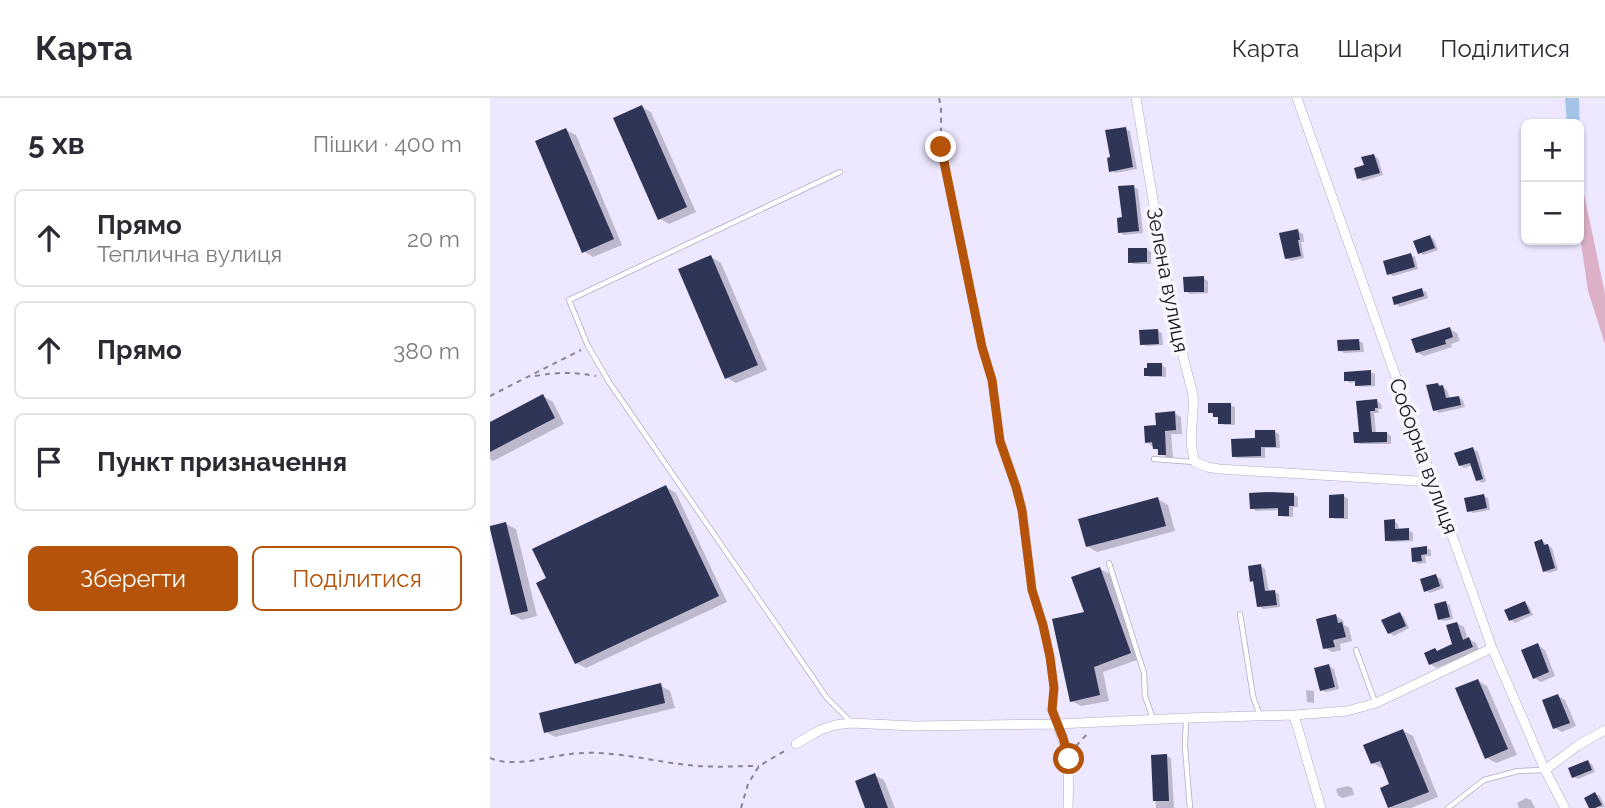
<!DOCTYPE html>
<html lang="uk">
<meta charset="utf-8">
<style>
body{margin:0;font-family:Raleway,sans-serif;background:#f2f2f3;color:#2b2b33}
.controls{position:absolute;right:21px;top:21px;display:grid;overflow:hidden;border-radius:10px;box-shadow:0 2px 5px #0004}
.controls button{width:63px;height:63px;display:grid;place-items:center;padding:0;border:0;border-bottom:2px solid #e1e1e2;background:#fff;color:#2b2b33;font:35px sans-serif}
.stop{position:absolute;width:21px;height:21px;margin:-16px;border:5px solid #b45309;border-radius:50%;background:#fff}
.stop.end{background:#b45309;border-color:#fff;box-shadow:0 2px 7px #0008}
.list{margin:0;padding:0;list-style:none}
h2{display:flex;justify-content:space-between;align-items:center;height:91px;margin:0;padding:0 28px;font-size:30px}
h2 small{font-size:23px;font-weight:400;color:#7c7c81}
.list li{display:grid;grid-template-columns:46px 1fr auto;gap:21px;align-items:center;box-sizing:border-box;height:98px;margin:0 14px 14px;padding:0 14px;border:2px solid #e1e1e2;border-radius:10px}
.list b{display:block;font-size:26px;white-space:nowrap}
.list p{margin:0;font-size:23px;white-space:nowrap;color:#7c7c81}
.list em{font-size:23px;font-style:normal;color:#7c7c81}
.actions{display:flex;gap:14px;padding:21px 28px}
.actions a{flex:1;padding:16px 0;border:2px solid #b45309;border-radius:10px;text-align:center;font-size:24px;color:#b45309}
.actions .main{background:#b45309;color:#fff}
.icon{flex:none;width:38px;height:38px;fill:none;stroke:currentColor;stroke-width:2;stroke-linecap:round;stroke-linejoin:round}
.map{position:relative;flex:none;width:1115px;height:710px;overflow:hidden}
header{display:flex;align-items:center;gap:42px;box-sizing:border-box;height:98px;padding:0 35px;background:#fff;border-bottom:2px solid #e1e1e2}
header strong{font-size:33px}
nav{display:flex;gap:38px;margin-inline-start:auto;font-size:24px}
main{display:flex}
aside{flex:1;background:#fff}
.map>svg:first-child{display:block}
.green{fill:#dcb1c8}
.water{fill:#a4c3e6}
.shadow{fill:#0003}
.building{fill:#2f3557}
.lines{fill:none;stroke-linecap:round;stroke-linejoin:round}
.service-casing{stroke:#b2acc2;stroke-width:6}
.minor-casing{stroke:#b2acc2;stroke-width:10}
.path{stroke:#888494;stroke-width:2;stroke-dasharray:5 5;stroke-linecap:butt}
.service{stroke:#fff;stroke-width:4.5}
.minor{stroke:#fff;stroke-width:9}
.route{stroke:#b45309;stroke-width:9}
.labels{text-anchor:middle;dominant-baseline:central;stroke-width:7;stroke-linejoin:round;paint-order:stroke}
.street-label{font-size:21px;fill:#18161e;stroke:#f9f7fc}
</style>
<header>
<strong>Карта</strong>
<nav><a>Карта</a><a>Шари</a><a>Поділитися</a></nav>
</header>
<main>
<aside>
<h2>5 хв<small>Пішки · 400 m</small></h2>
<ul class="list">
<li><svg class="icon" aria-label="ahead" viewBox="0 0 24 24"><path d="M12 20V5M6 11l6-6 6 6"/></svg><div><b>Прямо</b><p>Теплична вулиця</p></div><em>20 m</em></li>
<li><svg class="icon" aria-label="ahead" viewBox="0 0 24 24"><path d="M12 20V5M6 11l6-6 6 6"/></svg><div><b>Прямо</b></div><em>380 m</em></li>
<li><svg class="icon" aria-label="arrive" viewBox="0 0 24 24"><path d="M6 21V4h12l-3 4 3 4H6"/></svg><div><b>Пункт призначення</b></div></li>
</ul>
<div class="actions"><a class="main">Зберегти</a><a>Поділитися</a></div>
</aside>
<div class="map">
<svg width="1115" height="710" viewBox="0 0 1115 710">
<rect width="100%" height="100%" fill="#ede7ff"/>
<path class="green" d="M1089 43H1090L1093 91 1115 196V246L1098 193 1089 131Z"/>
<path class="water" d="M1075 0H1089L1090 43H1089V26H1077Z"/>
<path class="shadow" d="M152 9 161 14 206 114 179 126 169 120Z
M635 31 640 33 647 71 625 75 621 72Z
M76 32 86 37 132 147 103 159 93 153Z
M884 58 888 60 893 77 873 83 868 80Z
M643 89 648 91 653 135 634 137 630 134Z
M808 133 813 136 814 144H811L814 160 801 163 796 160Z
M940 139 944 141 948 152 934 157 930 155Z
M656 151 661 154V166H644L640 164Z
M921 157 925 159 928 171 903 178 898 175Z
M221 159 231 165 277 272 246 285 236 279Z
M713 180 718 183V195L700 196 695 193Z
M932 192 936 194 938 200 910 209 906 206Z
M960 231 967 235 970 243 961 246 962 249 934 258 927 254Z
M668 233 672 235 673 247 656 248 652 246Z
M869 243 873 245 874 254 854 255 849 252Z
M672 267 676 270V279H660L655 277Z
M880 274 885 276V288L871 289 867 287V284L860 285 856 282Z
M948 286 957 292 960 301 969 299 973 302 975 309 949 315 944 312Z
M53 298 63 304 74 326 3 363 0 361V326Z
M887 303 891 306 892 311H888L889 315H884L886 335H897L901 338V346H870L865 344 871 336 868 305Z
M740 307 745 309V327H735L730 325V321L720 314Z
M684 315 691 319 692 336H681L683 360H677L657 344 667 328Z
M785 334 789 336 790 350H775V360H748L743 358 767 342Z
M983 351 988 354 996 383 992 385 987 382 983 367 974 370 970 367Z
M176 389 186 395 237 504 96 570 86 565Z
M804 397 808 399V409H803V419H794L790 417V412L766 413 762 410Z
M854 398 858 401V421H845L841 419Z
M993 398 998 400 1000 412 983 415 979 413Z
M668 401 678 407 685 433 607 454 597 448Z
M904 423 908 426 909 432H918L923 435V443L901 444 897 442Z
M16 426 26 431 47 518 32 522 22 516Z
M1052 443 1062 450 1068 472 1059 475 1054 473Z
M936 450 941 452V458H935L936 465 928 466 924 463Z
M771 468 775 471 779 494H784L789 496 790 509 773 511 769 508 765 485 762 483Z
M610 471 620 476 650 561 613 574 619 603 591 608 582 603 596 516Z
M946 478 951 481 954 490 940 495 935 492Z
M955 505 960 507 963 521 954 523 949 521Z
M1035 505 1039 508 1043 517 1025 525 1021 522Z
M909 516 914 519 919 530 904 538 899 535Z
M846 518 853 522 854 527 859 530 862 543 850 546 851 552 842 554 835 550Z
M967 525 974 529 978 542 979 541 986 545 989 552 947 570 940 566 945 552 949 554 964 547Z
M1048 547 1055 552 1065 578 1051 584 1044 580Z
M839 568 844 571 849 591 836 594 831 592Z
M987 582 997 588 1027 657 1006 665 997 660Z
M170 587 180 593 185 610 65 639 56 634Z
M816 592 824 593V605L817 604Z
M1068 598 1075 602 1086 628 1072 634 1065 630Z
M913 633 923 638 948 699 921 710H901L900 709 902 687 895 670 893 671 883 665Z
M663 658H677L681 660 684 710H666Z
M1098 664 1102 666 1105 674 1088 681 1084 679Z
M384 677 394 682 405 710H377Z
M858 688 862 690 864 697 852 700 848 697 846 691Z
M1105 696 1110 698 1115 709 1101 710Z
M1036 700 1041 702 1045 710H1029L1027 705Z"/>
<path class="building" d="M152 7 197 109 168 122 123 20Z
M636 29 643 69 619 74 617 60 620 59 615 32Z
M76 30 124 141 92 155 45 43Z
M884 56 890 75 867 81 864 70 874 67 871 59Z
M644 87 649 133 628 135 627 120 632 119 628 88Z
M808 131 810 142H808L811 158 795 161 789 135Z
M940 137 945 150 928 156 923 143Z
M638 150H657V164L638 165Z
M921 155 925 169 897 177 893 163Z
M221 157 268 267 235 281 188 171Z
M714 178V194H694L693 179Z
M932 190 934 198 904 207 902 199Z
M960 229 963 239 955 242 956 246 926 255 921 241Z
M668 231 669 246 650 247 649 232Z
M869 241 870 252 848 253 847 242Z
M657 265H672V278H654V270H657Z
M881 272V287L865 288V283H854V274Z
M948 285 949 288 953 287 956 300 969 298 971 307 943 313 936 287Z
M53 296 65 320 0 354V324Z
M887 301 888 310H885V313H880L882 334H897V344L864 345 863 334H869L866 303Z
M718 305H741V326H728V319H723V315H718Z
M685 313 686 332 675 333 676 357H668V351H663L662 344 655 345 654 328 666 327 665 315Z
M765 332H785L786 349H771V358L742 359 741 341 765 340Z
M983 349 993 381 986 383 980 365 969 368 964 355Z
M176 387 229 498 85 566 46 485 56 480 42 451Z
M777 394 804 395V408H799V418H788V410L760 411 759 395Z
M854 396V420H839V397Z
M994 396 997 410 977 414 974 400Z
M668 399 676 428 596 449 588 421Z
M905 421V431L919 430V442L895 443 894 422Z
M16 424 38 513 21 517 0 431V428Z
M1052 441 1054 447 1058 446 1065 470 1053 474 1044 444Z
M937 448V456L931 457 932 463 922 464 921 450Z
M771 466 775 493 785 492 787 507 767 509 763 483 760 484 758 468Z
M610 469 641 555 604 569 610 597 580 604 562 521 594 514 581 479Z
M946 476 950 488 934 494 930 481Z
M956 503 960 519 948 522 944 506Z
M1035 503 1040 515 1019 523 1014 512Z
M910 514 916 528 898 536 891 522Z
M846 516 848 525 852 524 856 539 843 542 845 549 833 551 826 521Z
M967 524 973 542 979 539 983 549 939 567 934 555 945 550 947 553 962 546 956 527Z
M1048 545 1059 574 1043 581 1031 552Z
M839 566 845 589 830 593 824 570Z
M988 581 1018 651 995 661 965 590Z
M171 585 175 605 54 635 49 615Z
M1068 596 1080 625 1063 631 1052 602Z
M913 631 939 694 898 710 890 690 899 686 890 663 881 666 873 647Z
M677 656 679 703H663L661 657Z
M1098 662 1102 672 1082 680 1078 670Z
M385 675 398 710H375L365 683Z
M1105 694 1112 707 1105 710H1099L1094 700Z"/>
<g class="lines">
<defs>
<path id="service" d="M350 74 79 202 98 248 119 284 337 600 361 624
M664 361 704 364
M619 465 654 575 655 598 663 621
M750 516 763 598 770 618
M866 552 885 604
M696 620 695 649 700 710
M958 710 994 682 1028 673 1054 672"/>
<path id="minor" d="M646 0 682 215 703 297C705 320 697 341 705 364L717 369 729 371 927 383 942 382
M807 0 1002 550 1055 672 1075 710
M804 617 831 710
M567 626C580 656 579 678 578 710
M306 646 330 632 345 627 361 625 424 628 567 626 696 620 804 617 857 613 886 605 1002 550
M1055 672 1087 648 1115 632"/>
</defs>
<use href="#service" class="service-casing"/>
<use href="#minor" class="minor-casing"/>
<path class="path" d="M449 0 451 11V49L492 249 502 282 510 343 526 389 532 412 542 492 553 527 560 559 564 590 562 612 563 615
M45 278C67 274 85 274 106 278
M0 298 91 252
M586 648 599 634
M0 660C24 670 55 659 80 656 120 651 159 663 198 667 221 670 245 668 269 668
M251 710 258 686 269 668 298 651"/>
<use href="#service" class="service"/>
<use href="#minor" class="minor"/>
</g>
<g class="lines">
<path class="route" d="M451 49 492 249 502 282 510 343 526 389 532 412 542 492 553 527 560 559 564 590 562 612 573 640 579 661"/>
</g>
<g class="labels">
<g class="street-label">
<text transform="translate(678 182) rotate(79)">Зелена вулиця</text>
<text transform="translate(934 358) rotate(70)">Соборна вулиця</text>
</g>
</g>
</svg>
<div class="controls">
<button>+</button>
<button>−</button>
</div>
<div class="stop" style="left:579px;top:661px"></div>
<div class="stop end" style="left:451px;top:49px"></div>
</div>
</main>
